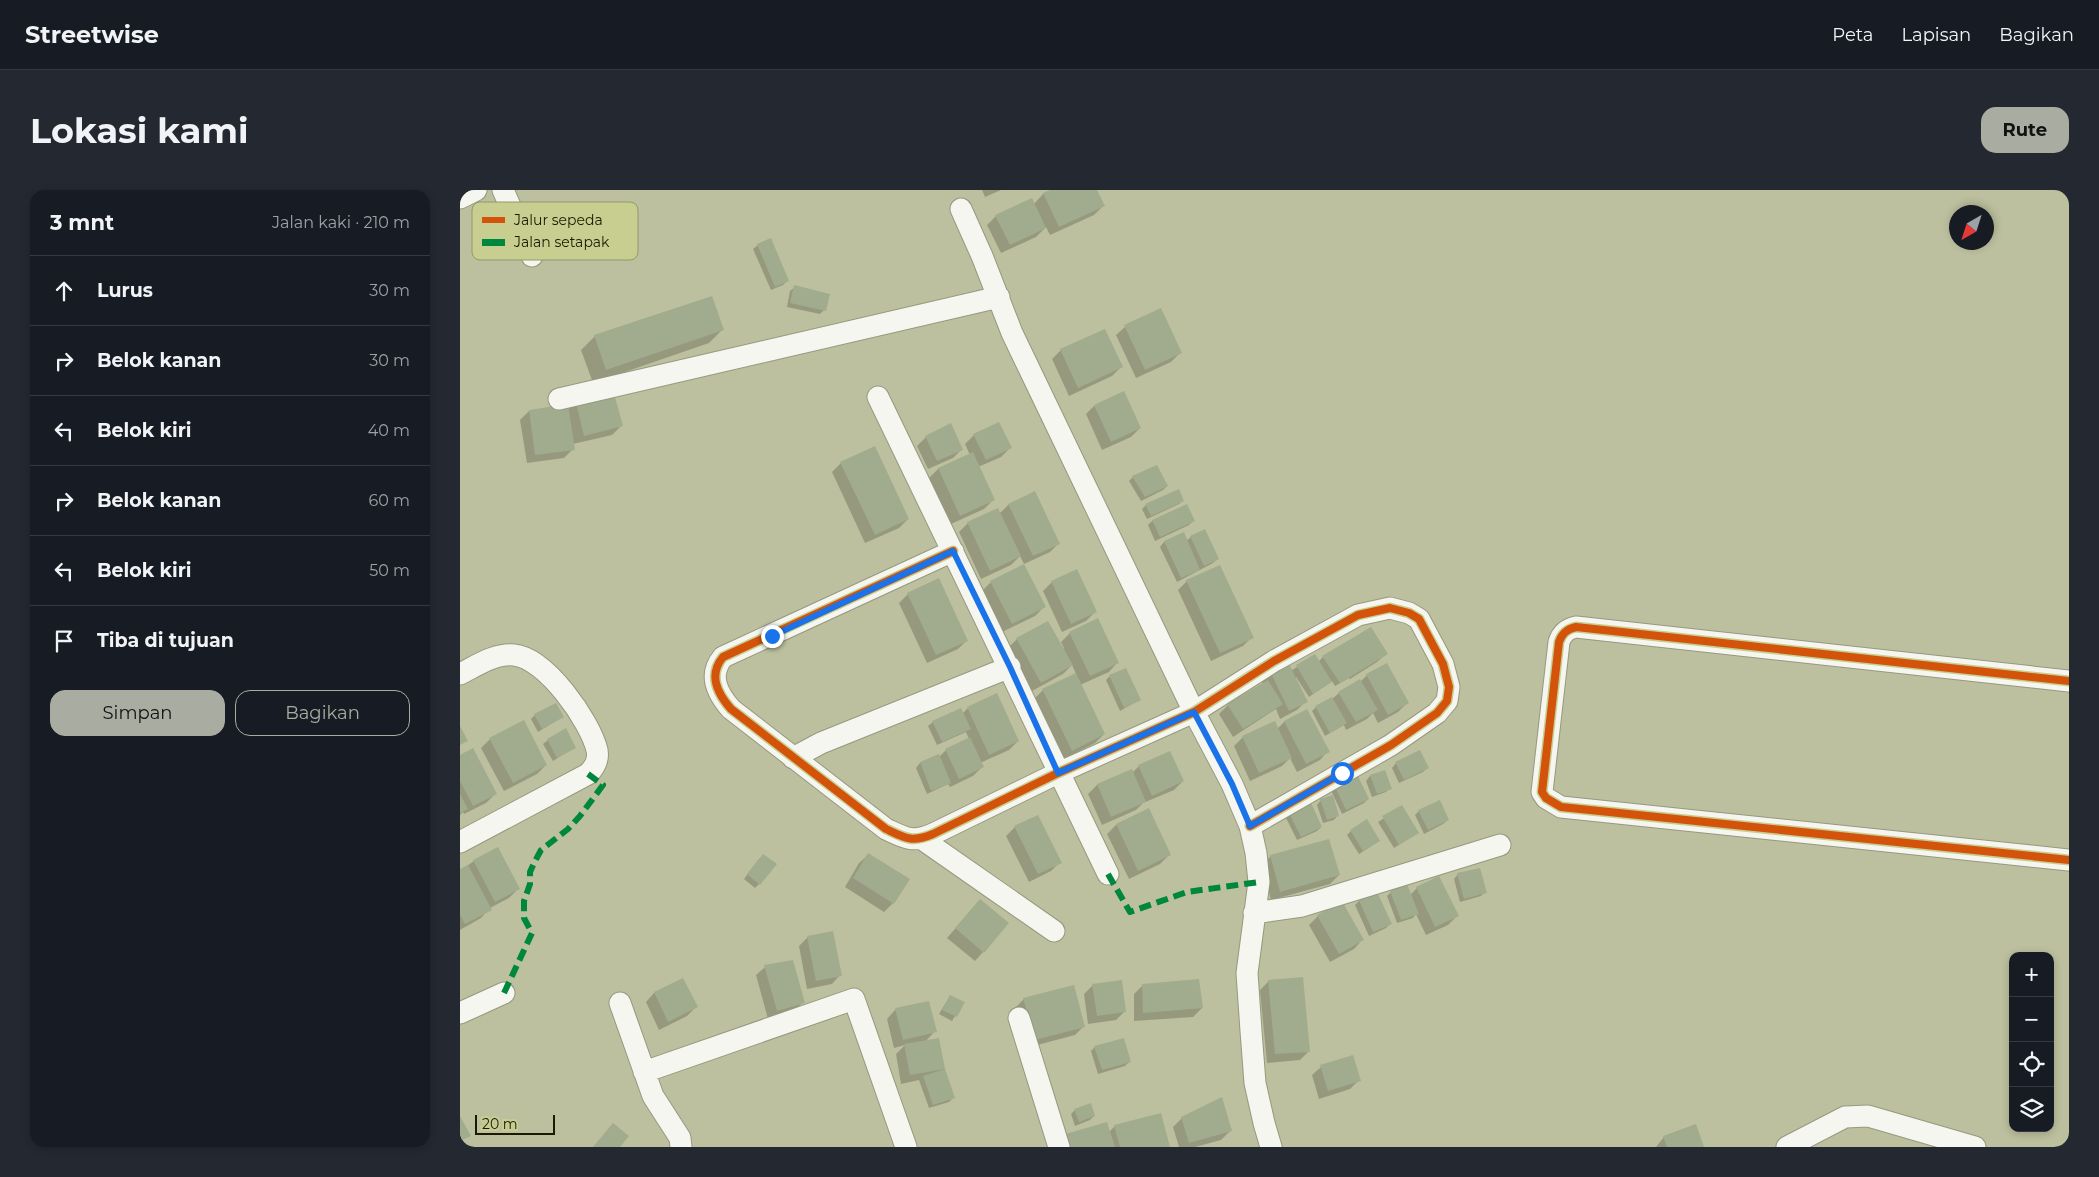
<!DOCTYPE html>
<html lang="id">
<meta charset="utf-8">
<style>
body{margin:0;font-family:Montserrat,sans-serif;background:#242831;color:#f1f3f6}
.controls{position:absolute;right:15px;bottom:15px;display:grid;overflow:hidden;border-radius:10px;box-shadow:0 2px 8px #0003}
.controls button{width:45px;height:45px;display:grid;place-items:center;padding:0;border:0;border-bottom:1px solid #363941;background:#171b24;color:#f1f3f6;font:25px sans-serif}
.compass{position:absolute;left:1489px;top:15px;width:45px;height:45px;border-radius:50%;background:#171b24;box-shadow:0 2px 8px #0003;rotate:219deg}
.scale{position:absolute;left:15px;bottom:12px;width:80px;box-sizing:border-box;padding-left:5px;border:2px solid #191b04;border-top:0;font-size:14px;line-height:18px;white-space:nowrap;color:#191b04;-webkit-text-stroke:4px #c7ce90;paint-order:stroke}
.stop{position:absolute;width:15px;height:15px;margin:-11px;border:4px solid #1a73e8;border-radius:50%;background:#fff}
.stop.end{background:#1a73e8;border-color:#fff;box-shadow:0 1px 5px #0008}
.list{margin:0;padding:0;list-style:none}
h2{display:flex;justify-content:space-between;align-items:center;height:65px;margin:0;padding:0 20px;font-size:21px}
h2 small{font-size:16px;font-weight:400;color:#9ea1a6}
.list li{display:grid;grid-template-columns:32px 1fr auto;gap:15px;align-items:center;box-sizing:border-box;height:70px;padding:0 20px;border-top:1px solid #363941}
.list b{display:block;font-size:19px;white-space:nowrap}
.list em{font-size:16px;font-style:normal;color:#9ea1a6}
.actions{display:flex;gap:10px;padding:15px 20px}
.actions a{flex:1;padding:11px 0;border:1px solid #a9aca1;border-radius:15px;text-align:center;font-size:18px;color:#a9aca1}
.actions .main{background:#a9aca1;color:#111}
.icon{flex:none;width:28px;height:28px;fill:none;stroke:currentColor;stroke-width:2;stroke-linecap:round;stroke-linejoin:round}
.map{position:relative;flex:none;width:1609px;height:957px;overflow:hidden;border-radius:15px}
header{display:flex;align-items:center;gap:30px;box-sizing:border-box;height:70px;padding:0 25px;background:#171b24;border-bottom:1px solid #363941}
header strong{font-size:24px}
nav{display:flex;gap:28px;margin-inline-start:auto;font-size:18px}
.intro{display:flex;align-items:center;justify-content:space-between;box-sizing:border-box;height:120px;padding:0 30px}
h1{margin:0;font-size:35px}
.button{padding:12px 22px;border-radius:15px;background:#a9aca1;color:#111;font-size:18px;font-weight:700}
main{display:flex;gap:30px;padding:0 30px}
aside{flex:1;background:#171b24;border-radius:15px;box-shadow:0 2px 8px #0003}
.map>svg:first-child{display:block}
.shadow{fill:#0003}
.building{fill:#a1ab8e}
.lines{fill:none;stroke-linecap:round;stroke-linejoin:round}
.minor-casing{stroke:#96997e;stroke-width:23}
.minor{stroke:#f5f6f0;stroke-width:21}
.quiet{stroke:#00873e;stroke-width:6;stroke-dasharray:12 6;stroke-linecap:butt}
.cycleway-casing{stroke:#c7ce90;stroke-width:11}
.cycleway{stroke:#d3530b;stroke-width:8}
.route{stroke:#1a73e8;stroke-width:6}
.key{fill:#c7ce90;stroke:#939866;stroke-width:1}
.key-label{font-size:14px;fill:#191b04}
</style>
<header>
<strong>Streetwise</strong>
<nav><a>Peta</a><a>Lapisan</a><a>Bagikan</a></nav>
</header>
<div class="intro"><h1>Lokasi kami</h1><a class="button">Rute</a></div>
<main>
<aside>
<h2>3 mnt<small>Jalan kaki · 210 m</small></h2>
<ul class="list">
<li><svg class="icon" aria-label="ahead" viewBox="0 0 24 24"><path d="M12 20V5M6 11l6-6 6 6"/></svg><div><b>Lurus</b></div><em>30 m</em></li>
<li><svg class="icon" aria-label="right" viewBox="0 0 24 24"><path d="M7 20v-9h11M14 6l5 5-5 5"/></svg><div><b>Belok kanan</b></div><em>30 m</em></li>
<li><svg class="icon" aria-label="left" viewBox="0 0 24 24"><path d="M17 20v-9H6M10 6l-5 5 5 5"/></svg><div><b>Belok kiri</b></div><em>40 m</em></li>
<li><svg class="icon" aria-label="right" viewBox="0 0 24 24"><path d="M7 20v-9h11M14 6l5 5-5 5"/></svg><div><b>Belok kanan</b></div><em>60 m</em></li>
<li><svg class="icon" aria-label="left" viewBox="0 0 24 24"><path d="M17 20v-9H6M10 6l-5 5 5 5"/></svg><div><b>Belok kiri</b></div><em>50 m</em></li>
<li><svg class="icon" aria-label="arrive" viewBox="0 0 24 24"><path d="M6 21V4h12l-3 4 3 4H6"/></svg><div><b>Tiba di tujuan</b></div></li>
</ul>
<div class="actions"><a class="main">Simpan</a><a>Bagikan</a></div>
</aside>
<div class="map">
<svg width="1609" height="957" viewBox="0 0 1609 957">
<rect width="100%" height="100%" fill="#bcc09e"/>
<path class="shadow" d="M522 0H541L525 7Z
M593 0H636L643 16 634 25 590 45 586 37 576 47 541 63 527 35 536 26 574 14 583 4Z
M298 55 327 91 323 95 311 100 293 59Z
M335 97 364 120 360 124 327 117 330 101Z
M701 120 720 163 711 172 676 188 656 145 665 137Z
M262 140 249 153 133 193 121 160 135 146Z
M601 160 661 177 652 186 609 206 592 169Z
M115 211 161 236 152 245 113 254V259L104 268 67 273 60 230 69 221 107 216Z
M634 216 680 238 671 247 642 260 626 224Z
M514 245 550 258 541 267 518 277 533 310 524 319 491 334 469 288 478 279 510 265 505 254Z
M466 247 502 259 493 268 468 279 457 256Z
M381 273 448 329 439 338 405 353 372 282Z
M673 287 707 296 703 300 681 311 669 291Z
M575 302 598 354 590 362 564 374 560 366 551 375 521 389 499 342 508 333 540 323 548 315Z
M723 310 719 314 687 329 682 319 686 315Z
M727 316 733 331 729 335 695 351 688 335 692 331Z
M723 344 726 351 731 347 757 369 753 373 717 392 700 357 704 352Z
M759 376 792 447 783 456 751 471 718 400 727 391Z
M531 392 584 417 575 426 542 442 522 401Z
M592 392 635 422 626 431 602 442 583 401Z
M448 404 507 450 498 459 467 473 439 413Z
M588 432 602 459 604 458 601 452 610 443 657 473 649 482 620 495 644 544 635 553 603 569 574 509 583 500 616 484 612 475 603 484 572 501 548 458 557 449Z
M926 464 917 472 890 489 889 488 875 496 872 491 849 507 836 487 835 488 846 511 837 520 820 529 816 519 773 547 759 524 768 515 803 494 802 491 811 482 831 481 855 465 858 472 863 467Z
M926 475 947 513 938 522 918 533 913 523 907 529 886 540 884 535 865 546 852 521 856 517 872 509 879 503 900 492 907 485Z
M650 486 679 510 660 521 646 490Z
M508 518 558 551 549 560 520 573 522 577 513 586 490 597 488 594 467 604 456 578 460 573 479 567 486 560 509 549 506 542 477 555 468 536 473 532 502 524Z
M847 520 868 561 860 570 837 582 830 568 822 576 790 591 774 556 783 547 817 539 824 532Z
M75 525 102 527 78 542 71 529Z
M30 549 86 575 77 584 44 601 21 558Z
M88 550 115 557 93 571 83 554Z
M0 566 35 604 26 613 4 624 3 622 0 625Z
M936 573 967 578 963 582 939 593 932 578Z
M679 576 723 591 714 600 683 613 676 620 642 635 628 604 637 595 671 580 672 583Z
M924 582 930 598 926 602 912 607 906 591 910 586Z
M895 584 908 609 904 613 882 624 870 598Z
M861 610 878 625 874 630 863 633 857 615Z
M942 617 957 643 934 658 918 632Z
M688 620 709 665 700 674 669 689 647 644 656 635Z
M959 621 988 630 983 634 964 644 955 625Z
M830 624 861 637 857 641 837 650 826 628Z
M555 637 600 672 591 681 569 692 546 646Z
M891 641 919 651 899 664 887 645Z
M408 665 433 713 424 722 385 697 399 673Z
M811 666 879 685 870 694 811 710 802 675Z
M299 669V694L295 698 284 689Z
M14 671 58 699 49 708 30 718 21 728 0 740V681Z
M998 684 1025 702 1021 706 1000 712 994 689Z
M957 698 997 726 988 735 966 745 956 724 953 728 937 733 927 706 931 702 950 705Z
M917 704 930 734 926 738 909 746 895 715 899 711Z
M520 710 523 762 515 771 487 748Z
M858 726 902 750 894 759 870 772 849 735Z
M348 747 380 785 372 794 347 799 339 756Z
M305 777 343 812 334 821 308 829 296 785Z
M223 790 236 817 227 826 199 840 186 812 194 803Z
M809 791 849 861 840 870 807 873 800 800Z
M633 795 665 821 656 830 628 834 624 804Z
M683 795 742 818 733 827 674 831V804Z
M490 806 503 813 492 831 479 824Z
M564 809 624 836 615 845 566 858 555 818Z
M435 820 475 841 465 852 478 849 484 880 493 908 489 912 469 918 459 890 441 894 436 864 445 855 434 858 427 829Z
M635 857 669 872 665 876 638 884 631 861Z
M861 877 899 890 890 899 859 909 852 885Z
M615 920 634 926 630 930 615 936 611 924Z
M722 928 770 941 761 950 735 957H719L713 937Z
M655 936 709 957H595L649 942Z
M1204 947 1243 957H1196Z"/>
<path class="building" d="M590 0H637L645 16 599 37 583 3Z
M572 8 586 38 550 55 535 25Z
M311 48 329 91 315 97 297 54Z
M334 95 370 104 366 121 330 113Z
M252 106 264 140 146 180 134 145Z
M701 118 722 163 685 180 664 135Z
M645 139 663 177 618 198 600 159Z
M153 200 163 236 124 246 115 209Z
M664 201 681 238 651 252 634 215Z
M108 214 115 260 75 265 69 220Z
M539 232 552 258 526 270 513 244Z
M491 233 503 260 477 271 465 246Z
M415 256 449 329 415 345 380 272Z
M513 262 535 310 500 326 478 278Z
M697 275 708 296 685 307 672 286Z
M719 299 724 311 691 326 685 314Z
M575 301 600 354 573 366 548 314Z
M727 314 735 331 700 347 692 330Z
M538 318 561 366 530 381 507 332Z
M745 339 759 369 744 376 730 346Z
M724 342 740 380 721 388 704 351Z
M564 374 586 417 552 434 530 391Z
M760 375 794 448 760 463 726 390Z
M617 379 637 422 611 434 591 391Z
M479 388 508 451 476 465 447 403Z
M638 428 659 473 630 486 609 442Z
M588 431 613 475 581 493 556 448Z
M911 437 928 464 880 493 862 466Z
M855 464 872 492 853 504 836 475Z
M828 472 848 512 829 521 810 481Z
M927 473 949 513 928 525 906 484Z
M666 478 681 510 664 518 649 485Z
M616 483 645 544 612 561 582 499Z
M900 489 918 520 896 532 878 502Z
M808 490 823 514 783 539 767 514Z
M537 503 559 551 529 565 507 517Z
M872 507 887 533 870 543 855 516Z
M96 513 104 527 82 539 74 524Z
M501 518 511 539 482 552 472 531Z
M847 519 870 562 846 574 824 531Z
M64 530 87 575 53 593 29 548Z
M815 531 832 568 799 583 782 546Z
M0 536 8 551 0 555Z
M106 538 116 558 97 568 87 549Z
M510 547 524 577 499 589 485 559Z
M13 558 37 604 13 616 0 591V565Z
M960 560 969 578 944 590 935 572Z
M710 561 724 591 692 606 678 575Z
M479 564 491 593 471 601 460 572Z
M672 579 686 612 651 627 637 594Z
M925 580 932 599 917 604 910 585Z
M896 582 909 609 886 620 873 593Z
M0 604 8 619 0 623Z
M873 605 879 626 867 630 860 609Z
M980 610 989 630 968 640 958 620Z
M851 613 862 637 841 647 829 623Z
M942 615 959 643 939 655 922 626Z
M689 618 711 665 678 681 656 634Z
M578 625 602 673 578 684 554 636Z
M907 629 920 651 903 661 890 640Z
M869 649 880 685 820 702 810 665Z
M38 657 60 699 35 712 13 670Z
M408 663 450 689 434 714 393 688Z
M303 664 317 674 300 695 287 684Z
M8 675 32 720 5 734 0 725V679Z
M1020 678 1027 703 1004 709 997 683Z
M979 686 999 726 975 737 956 697Z
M947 694 959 724 941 730 930 701Z
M917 702 932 734 913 742 899 710Z
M520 709 549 733 524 763 495 738Z
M882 711 904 750 879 764 857 725Z
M373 741 382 786 356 791 347 746Z
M333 770 345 813 317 821 304 775Z
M843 787 850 862 815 864 808 790Z
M223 788 238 817 208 832 194 802Z
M739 789 743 818 683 823 682 794Z
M662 790 666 822 637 826 632 794Z
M614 795 625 837 575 850 563 808Z
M490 805 505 812 497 827 482 820Z
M469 811 477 842 443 850 435 818Z
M479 848 485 879 450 885 444 854Z
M664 848 671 872 642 880 634 856Z
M893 865 901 891 868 901 860 875Z
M485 879 495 908 473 915 463 886Z
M762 907 772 941 729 953 721 927Z
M631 913 635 926 619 932 614 919Z
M701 923 710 957H660L654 935Z
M0 926 11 946 0 951Z
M647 932 655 957H606L602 945Z
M153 933 169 946 160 957H133Z
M1236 934 1244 957H1207L1203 946Z"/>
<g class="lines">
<defs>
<path id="minor" d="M43 0 72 66
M0 8 16 0
M501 19 522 66 552 143 734 522 772 594 790 636 796 663 799 692 787 783 791 841 795 893 804 933 811 957
M418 207 648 684
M99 209 539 107
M493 361 263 467C248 485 257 503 271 519L426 639C445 648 452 653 473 644L598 583 734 522 814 471 898 425 930 418 949 423 959 429 983 474 989 497 987 511 977 523 931 555 790 636
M0 484C16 476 35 463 54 465 86 468 130 531 137 560 139 570 135 577 128 584L0 652
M1609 491 1116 437C1107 439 1102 443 1099 452L1082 602 1086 608 1101 617 1609 670
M333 568 361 553 550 477
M462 649 594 741
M794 723 842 716 1040 655
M160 813 193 906 220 948 221 957
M0 823 44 803
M559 828 599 957
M184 882 394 809 446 957
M1327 957 1385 927 1408 926 1515 957"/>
</defs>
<use href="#minor" class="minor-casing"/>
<use href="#minor" class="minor"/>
<path class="quiet" d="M648 684 670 722 727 702 799 692
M44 803 72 743 64 728V711L70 694V682L74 673 81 660 108 639 120 626 143 595 128 584"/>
<defs>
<path id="cycleway" d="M493 361 263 467C248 485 257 503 271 519L426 639C445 648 452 653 473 644L598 583 734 522 814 471 898 425 930 418 949 423 959 429 983 474 989 497 987 511 977 523 931 555 790 636
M1609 491 1116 437C1107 439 1102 443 1099 452L1082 602 1086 608 1101 617 1609 670"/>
</defs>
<use href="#cycleway" class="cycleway-casing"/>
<use href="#cycleway" class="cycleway"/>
</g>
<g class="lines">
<path class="route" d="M312 446 493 361 550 477 598 583 734 522 772 594 790 636 882 583"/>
</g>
<rect x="12" y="12" width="166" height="58" rx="8" class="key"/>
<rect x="22" y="27" width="23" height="6" fill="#d3530b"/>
<rect x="22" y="49" width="23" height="7" fill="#00873e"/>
<g class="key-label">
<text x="54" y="35">Jalur sepeda</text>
<text x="54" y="57">Jalan setapak</text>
</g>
</svg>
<div class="controls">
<button>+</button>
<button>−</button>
<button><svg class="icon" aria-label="locate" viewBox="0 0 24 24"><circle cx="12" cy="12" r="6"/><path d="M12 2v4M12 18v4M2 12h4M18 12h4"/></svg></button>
<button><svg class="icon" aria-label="layers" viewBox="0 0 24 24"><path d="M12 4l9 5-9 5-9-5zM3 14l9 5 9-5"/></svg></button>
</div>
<svg class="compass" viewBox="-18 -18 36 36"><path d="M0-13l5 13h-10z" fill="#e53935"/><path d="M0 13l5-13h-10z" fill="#9ea1a6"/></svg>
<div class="scale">20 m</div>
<div class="stop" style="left:882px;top:583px"></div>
<div class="stop end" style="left:312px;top:446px"></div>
</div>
</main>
